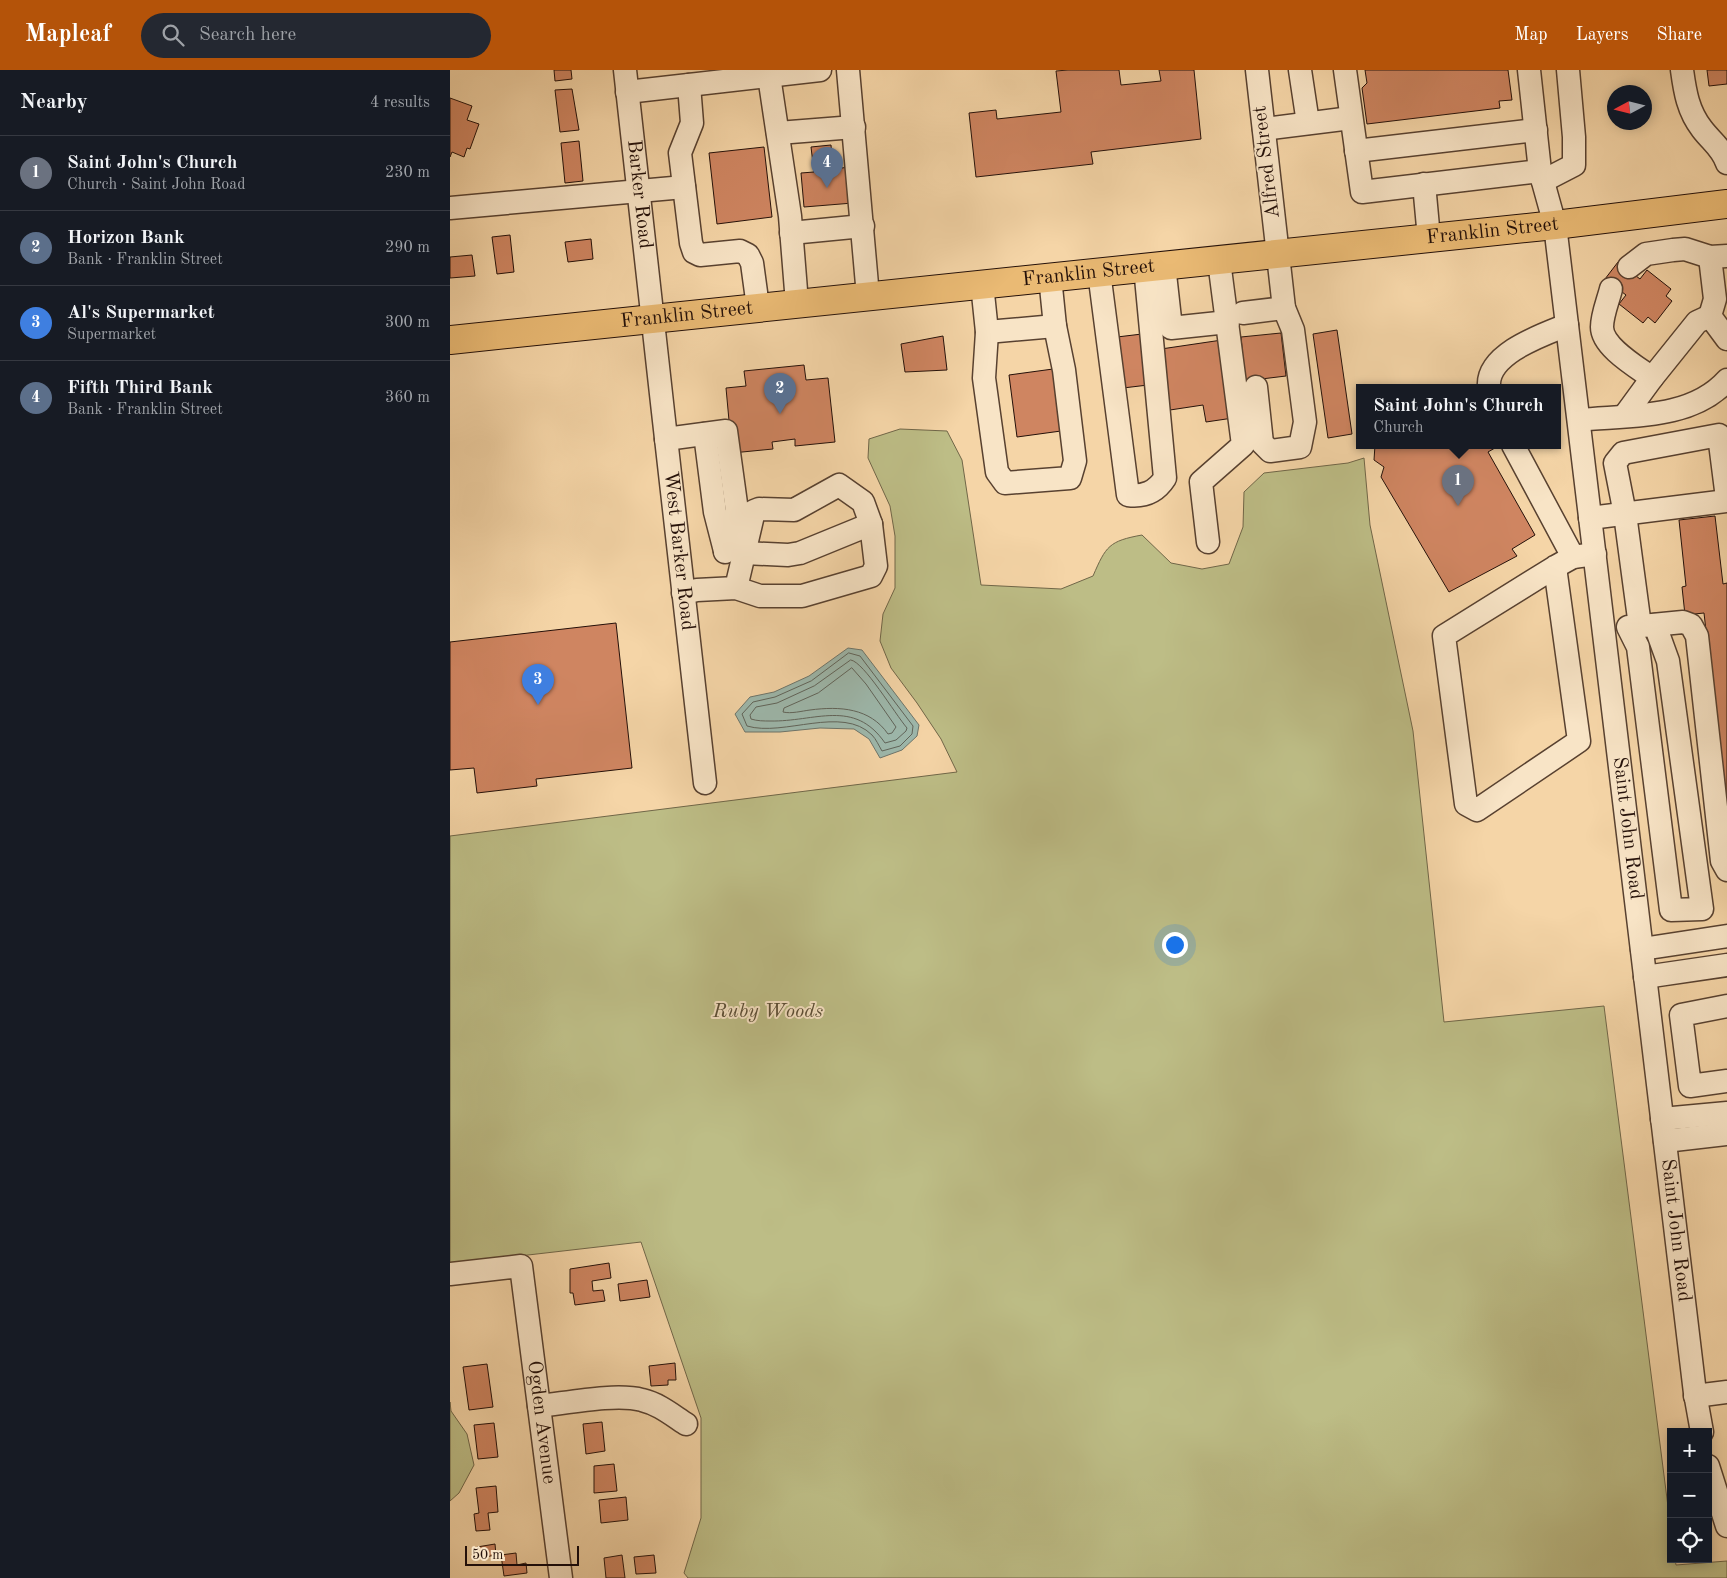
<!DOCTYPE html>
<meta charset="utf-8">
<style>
body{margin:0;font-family:"Old Standard TT",serif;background:#242831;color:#f1f3f6}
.controls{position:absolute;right:15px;bottom:15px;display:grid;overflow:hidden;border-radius:0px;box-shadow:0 2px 12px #0003}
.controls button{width:45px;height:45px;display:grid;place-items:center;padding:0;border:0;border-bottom:1px solid #363941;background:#171b24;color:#f1f3f6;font:25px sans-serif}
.compass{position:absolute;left:1157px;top:15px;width:45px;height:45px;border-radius:50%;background:#171b24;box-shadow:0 2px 12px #0003;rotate:263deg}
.scale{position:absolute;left:15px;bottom:12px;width:114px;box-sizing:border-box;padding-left:5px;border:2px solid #241009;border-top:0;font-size:14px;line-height:18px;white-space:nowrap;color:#241009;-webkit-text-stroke:4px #f8e4c6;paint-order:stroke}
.you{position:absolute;left:724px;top:874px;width:18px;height:18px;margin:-12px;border:4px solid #fff;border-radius:50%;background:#1a73e8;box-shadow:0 0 0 8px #1a73e833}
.badge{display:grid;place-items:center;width:32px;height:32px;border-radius:50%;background:#b45309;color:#fff;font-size:16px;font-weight:700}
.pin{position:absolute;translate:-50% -41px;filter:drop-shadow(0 1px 2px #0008)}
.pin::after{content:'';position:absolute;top:26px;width:18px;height:15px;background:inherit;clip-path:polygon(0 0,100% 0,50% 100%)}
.popup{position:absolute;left:906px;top:314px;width:205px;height:65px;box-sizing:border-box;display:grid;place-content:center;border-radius:0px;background:#171b24;filter:drop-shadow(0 1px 4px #0005);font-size:16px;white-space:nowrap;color:#9ea1a6}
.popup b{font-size:19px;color:#f1f3f6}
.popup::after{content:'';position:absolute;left:50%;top:100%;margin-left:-10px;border:10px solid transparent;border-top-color:#171b24}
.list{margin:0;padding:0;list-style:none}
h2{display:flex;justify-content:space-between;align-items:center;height:65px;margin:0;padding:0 20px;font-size:21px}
h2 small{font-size:16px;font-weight:400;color:#9ea1a6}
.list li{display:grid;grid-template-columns:32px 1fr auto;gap:15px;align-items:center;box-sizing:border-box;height:75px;padding:0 20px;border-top:1px solid #363941}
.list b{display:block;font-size:19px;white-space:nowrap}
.list p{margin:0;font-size:16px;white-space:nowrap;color:#9ea1a6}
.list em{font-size:16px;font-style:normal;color:#9ea1a6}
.icon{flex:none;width:28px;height:28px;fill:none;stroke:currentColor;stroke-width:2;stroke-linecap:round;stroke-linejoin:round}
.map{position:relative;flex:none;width:1277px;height:1508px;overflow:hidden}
header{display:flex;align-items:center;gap:30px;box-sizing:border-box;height:70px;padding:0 25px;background:#b45309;color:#fff}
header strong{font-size:24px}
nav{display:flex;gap:28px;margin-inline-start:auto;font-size:18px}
.search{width:350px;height:45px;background:#242831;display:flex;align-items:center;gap:12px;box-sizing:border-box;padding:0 18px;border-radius:28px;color:#9ea1a6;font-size:19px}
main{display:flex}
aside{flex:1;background:#171b24}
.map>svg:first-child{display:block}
.green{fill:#bdbd86;stroke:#706648}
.water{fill:#9db8ac;stroke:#6d756b}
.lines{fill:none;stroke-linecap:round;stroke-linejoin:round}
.shore{stroke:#60645a;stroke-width:1}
.building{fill:#cf8561;stroke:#241009}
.minor-casing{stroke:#584130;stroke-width:25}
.major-casing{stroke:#241009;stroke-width:30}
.minor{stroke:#f8e4c6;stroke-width:22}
.major{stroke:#eaba74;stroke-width:28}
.labels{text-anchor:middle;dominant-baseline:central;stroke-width:4;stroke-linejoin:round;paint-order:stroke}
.street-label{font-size:20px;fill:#241009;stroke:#f8e4c6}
.park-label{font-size:20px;font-style:italic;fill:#5a4d35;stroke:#f8e4c6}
</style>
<header>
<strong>Mapleaf</strong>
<div class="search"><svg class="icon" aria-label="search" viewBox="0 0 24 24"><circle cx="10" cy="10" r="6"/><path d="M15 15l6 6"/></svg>Search here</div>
<nav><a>Map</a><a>Layers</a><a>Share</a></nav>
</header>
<main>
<aside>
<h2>Nearby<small>4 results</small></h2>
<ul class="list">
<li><span class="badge" style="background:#6b7280">1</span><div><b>Saint John's Church</b><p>Church · Saint John Road</p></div><em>230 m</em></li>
<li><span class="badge" style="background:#5c6f8a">2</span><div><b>Horizon Bank</b><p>Bank · Franklin Street</p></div><em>290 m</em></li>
<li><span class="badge" style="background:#3f7fe0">3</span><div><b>Al's Supermarket</b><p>Supermarket</p></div><em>300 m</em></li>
<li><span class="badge" style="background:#5c6f8a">4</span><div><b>Fifth Third Bank</b><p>Bank · Franklin Street</p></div><em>360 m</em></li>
</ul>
</aside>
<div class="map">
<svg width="1277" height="1508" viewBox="0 0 1277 1508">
<rect width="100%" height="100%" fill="#f5d5a7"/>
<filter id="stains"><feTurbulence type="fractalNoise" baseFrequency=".004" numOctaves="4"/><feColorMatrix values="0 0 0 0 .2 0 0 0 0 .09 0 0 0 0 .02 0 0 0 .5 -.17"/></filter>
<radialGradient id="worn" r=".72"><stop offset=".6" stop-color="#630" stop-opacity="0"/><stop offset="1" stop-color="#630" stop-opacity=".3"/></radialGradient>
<path class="green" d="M450 359 497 361 512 390 531 515 611 519 643 506C656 476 659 471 692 465L721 493 752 499 779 494 793 457 794 422 814 403 898 393 914 388 920 455 963 661 994 952 1154 936 1221 1460V1489H1225L1226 1495 1277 1491V1508H238L234 1503 251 1448V1348L191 1172 0 1194V766L507 702 491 669 467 633 441 598 430 571 433 544 445 518V466L440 436 418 388 419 369Z
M0 1332 1 1341 17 1364 24 1395 9 1423 0 1431Z"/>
<path class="water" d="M398 578 412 580 469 655 467 666 452 680 430 688 419 669 404 659 370 658 330 662H295L285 644 300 627 324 622 359 606Z"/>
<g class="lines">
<path class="shore" d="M399 583 410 586 463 656 462 664 450 676 432 681C429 676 426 669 422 665 392 635 334 667 297 656L292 644 303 632 325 627 361 611Z
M401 590C414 592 445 644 457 658L456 661 446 670 435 673C404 628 365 652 320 651 314 651 307 651 301 649L300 645 306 637 327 633 364 616Z
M402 598 416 614 446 657 442 663 438 664C420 638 390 636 360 640 352 641 341 644 333 642L334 638 368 623Z"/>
</g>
<path class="building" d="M104 0H121L122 9 105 11Z
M618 0H669L671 15 711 11 709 0H744L751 69 641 82 643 94 526 107 519 43 546 40 547 49 611 42 606 1Z
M915 0H1058L1062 30 1049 31 1050 38 917 54 912 18 917 13Z
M1257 0H1277V14L1259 16Z
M122 19 129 60 110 62 105 20Z
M0 28 22 36 17 50 29 54 20 79 17 78 14 87 2 82 0 87Z
M129 71 133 111 115 113 111 73Z
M381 75 383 99 400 97 403 133 354 137 351 103 364 102 361 77Z
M314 77 322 147 267 154 259 83Z
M60 165 64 202 47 204 42 167Z
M141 169 143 189 118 192 115 172Z
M22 185 25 206 0 208V187Z
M1168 192 1190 209 1197 200 1221 219 1216 226 1222 231 1205 253 1198 247 1193 253 1169 234 1176 225 1155 209Z
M887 260 902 364 878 368 863 264Z
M831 263 836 306 795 311 791 267Z
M692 264 698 315 673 318 667 267Z
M493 266 497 300 455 302 451 274Z
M772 270 783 348 756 352 753 335 720 340 711 279Z
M354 295 356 310 378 308 385 372 345 376V369L322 372 323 379 282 383 276 318 296 316 294 301Z
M603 299 611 361 567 367 559 305Z
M925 375H1050L1038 382 1085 465 1062 479 1067 486 999 522 931 407 934 397 924 390Z
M1265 446 1273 514 1277 513V746L1254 543 1235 545 1232 517 1236 516 1229 450Z
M166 553 182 698 86 709 87 716 27 723 24 698 0 700V572Z
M159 1193 161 1208 142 1211 143 1221 153 1220 155 1231 125 1235 123 1223H120V1199Z
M197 1210 200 1227 170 1231 168 1214Z
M225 1293 226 1310H218V1315L201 1316 199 1296Z
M37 1294 43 1337 19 1340 13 1297Z
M152 1352 155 1381 136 1384 133 1354Z
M44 1353 48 1387 28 1389 24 1355Z
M164 1394 167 1421 144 1423V1396Z
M46 1416 48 1442 38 1443 40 1460 26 1461 24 1444 29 1443 26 1418Z
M176 1427 178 1450 151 1453 149 1430Z
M45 1474 46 1485 29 1488 27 1477Z
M66 1483 67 1495 76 1493 77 1503 54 1506 51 1485Z
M172 1485 175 1508H156L154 1488Z
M204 1485 206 1503 186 1504 184 1487Z"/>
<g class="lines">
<defs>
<g id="minor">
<path id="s1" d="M175 0C202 238 227 475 255 713"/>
<path d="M398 0 418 226"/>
<path d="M850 0 858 53"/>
<path id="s2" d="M895 0 912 122 1090 101 1105 155 1245 1323 1252 1362"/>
<path d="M1079 0 1090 101"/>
<path d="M1232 0C1235 22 1238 41 1252 59 1261 71 1272 78 1277 93"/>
<path d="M319 6 340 146 347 233"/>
<path d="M239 15 242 53 230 83 241 173 244 182 250 185 290 181 298 185 302 193 308 237"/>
<path d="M177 22 370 0"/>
<path d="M814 59 901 48"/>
<path d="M328 63 404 57"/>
<path d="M906 81 1086 60"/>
<path d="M1093 111 1124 95V67L1118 0"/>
<path d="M974 114 979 168"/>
<path d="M0 138 234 117"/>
<path d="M341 163 413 156"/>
<path d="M1260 187 1265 229 1260 246 1277 269"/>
<path d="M714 195 721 258 778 252"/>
<path d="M1179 197 1196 184 1223 180 1235 179 1260 187 1277 186"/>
<path d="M649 202 678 425C694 427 706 422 715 408L695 197"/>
<path d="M532 214 537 262 534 308 547 402 555 413 620 408 625 391 614 300 605 256 600 207"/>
<path d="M1161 219C1158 231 1152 245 1152 257 1152 277 1187 297 1202 308L1247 252 1260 246"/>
<path d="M793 243 834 238"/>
<path d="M537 262 605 256"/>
<path d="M806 317 812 373 820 381 850 377 855 352 843 260 834 238 807 0"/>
<path d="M1039 317C1036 284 1092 265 1117 255"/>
<path d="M1175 345 1202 308"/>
<path d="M1129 350C1178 345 1241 350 1277 310"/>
<path d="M255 364 265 442 275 481"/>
<path d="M216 369 276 361 287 441 275 482"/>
<path d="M1063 375 1123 487"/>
<path d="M1140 448 1277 431"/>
<path d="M758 472 751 412 793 375 769 191"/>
<path d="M294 483 338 485 350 483 421 454"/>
<path d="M1105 497 1129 671 1027 740 1016 734 994 566 1105 497 1123 487 1145 484"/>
<path d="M233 523 247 520 286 518 310 526H352L421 506 426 496 421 454 413 432 389 415 344 440 309 439 304 441 286 518"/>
<path d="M1190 556 1175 444 1165 393 1173 383 1269 365 1277 428"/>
<path d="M1192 556 1233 552 1241 555 1247 566 1272 791 1277 800"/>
<path d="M1178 557 1188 577 1221 840 1252 839 1218 591 1205 555"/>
<path d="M1192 879 1277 866"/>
<path d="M1195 907 1277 895"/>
<path d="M1277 936 1231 945 1240 1016 1277 1011"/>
<path d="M1212 1049 1277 1043"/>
<path d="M1215 1071 1277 1064"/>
<path id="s3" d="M0 1204 71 1196 111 1508"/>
<path d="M1245 1326 1277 1322"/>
<path d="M89 1336C117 1333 166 1323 192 1330 209 1334 222 1345 236 1354"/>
<path d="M1258 1396 1277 1456"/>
</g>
<g id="major">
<path id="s4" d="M0 270 1105 155 1277 134"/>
</g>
</defs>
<use href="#minor" class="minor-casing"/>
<use href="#major" class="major-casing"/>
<use href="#minor" class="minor"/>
<use href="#major" class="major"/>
</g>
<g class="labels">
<g class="street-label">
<text transform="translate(817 92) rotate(-97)">Alfred Street</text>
<text stroke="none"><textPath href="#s1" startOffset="125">Barker Road</textPath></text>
<text stroke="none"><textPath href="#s4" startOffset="1048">Franklin Street</textPath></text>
<text stroke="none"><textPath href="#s4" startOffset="642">Franklin Street</textPath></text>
<text stroke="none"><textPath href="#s4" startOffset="238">Franklin Street</textPath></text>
<text stroke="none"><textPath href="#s1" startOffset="484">West Barker Road</textPath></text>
<text stroke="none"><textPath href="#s2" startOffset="966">Saint John Road</textPath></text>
<text stroke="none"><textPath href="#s2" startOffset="1371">Saint John Road</textPath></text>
<text stroke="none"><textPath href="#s3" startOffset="229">Ogden Avenue</textPath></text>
</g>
<g class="park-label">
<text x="318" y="942">Ruby Woods</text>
</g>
</g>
<rect width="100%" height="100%" filter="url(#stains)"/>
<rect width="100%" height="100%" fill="url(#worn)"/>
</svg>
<div class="controls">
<button>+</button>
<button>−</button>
<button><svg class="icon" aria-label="locate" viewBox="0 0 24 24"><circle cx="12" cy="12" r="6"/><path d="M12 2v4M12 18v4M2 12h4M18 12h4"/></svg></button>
</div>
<svg class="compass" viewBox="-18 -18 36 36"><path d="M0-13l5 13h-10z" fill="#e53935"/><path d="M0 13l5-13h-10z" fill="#9ea1a6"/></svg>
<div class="scale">50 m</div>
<div class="you"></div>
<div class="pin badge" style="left:1008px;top:436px;background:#6b7280">1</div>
<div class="popup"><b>Saint John's Church</b>Church</div>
<div class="pin badge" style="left:330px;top:344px;background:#5c6f8a">2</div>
<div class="pin badge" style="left:88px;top:635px;background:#3f7fe0">3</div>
<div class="pin badge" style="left:377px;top:118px;background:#5c6f8a">4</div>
</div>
</main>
